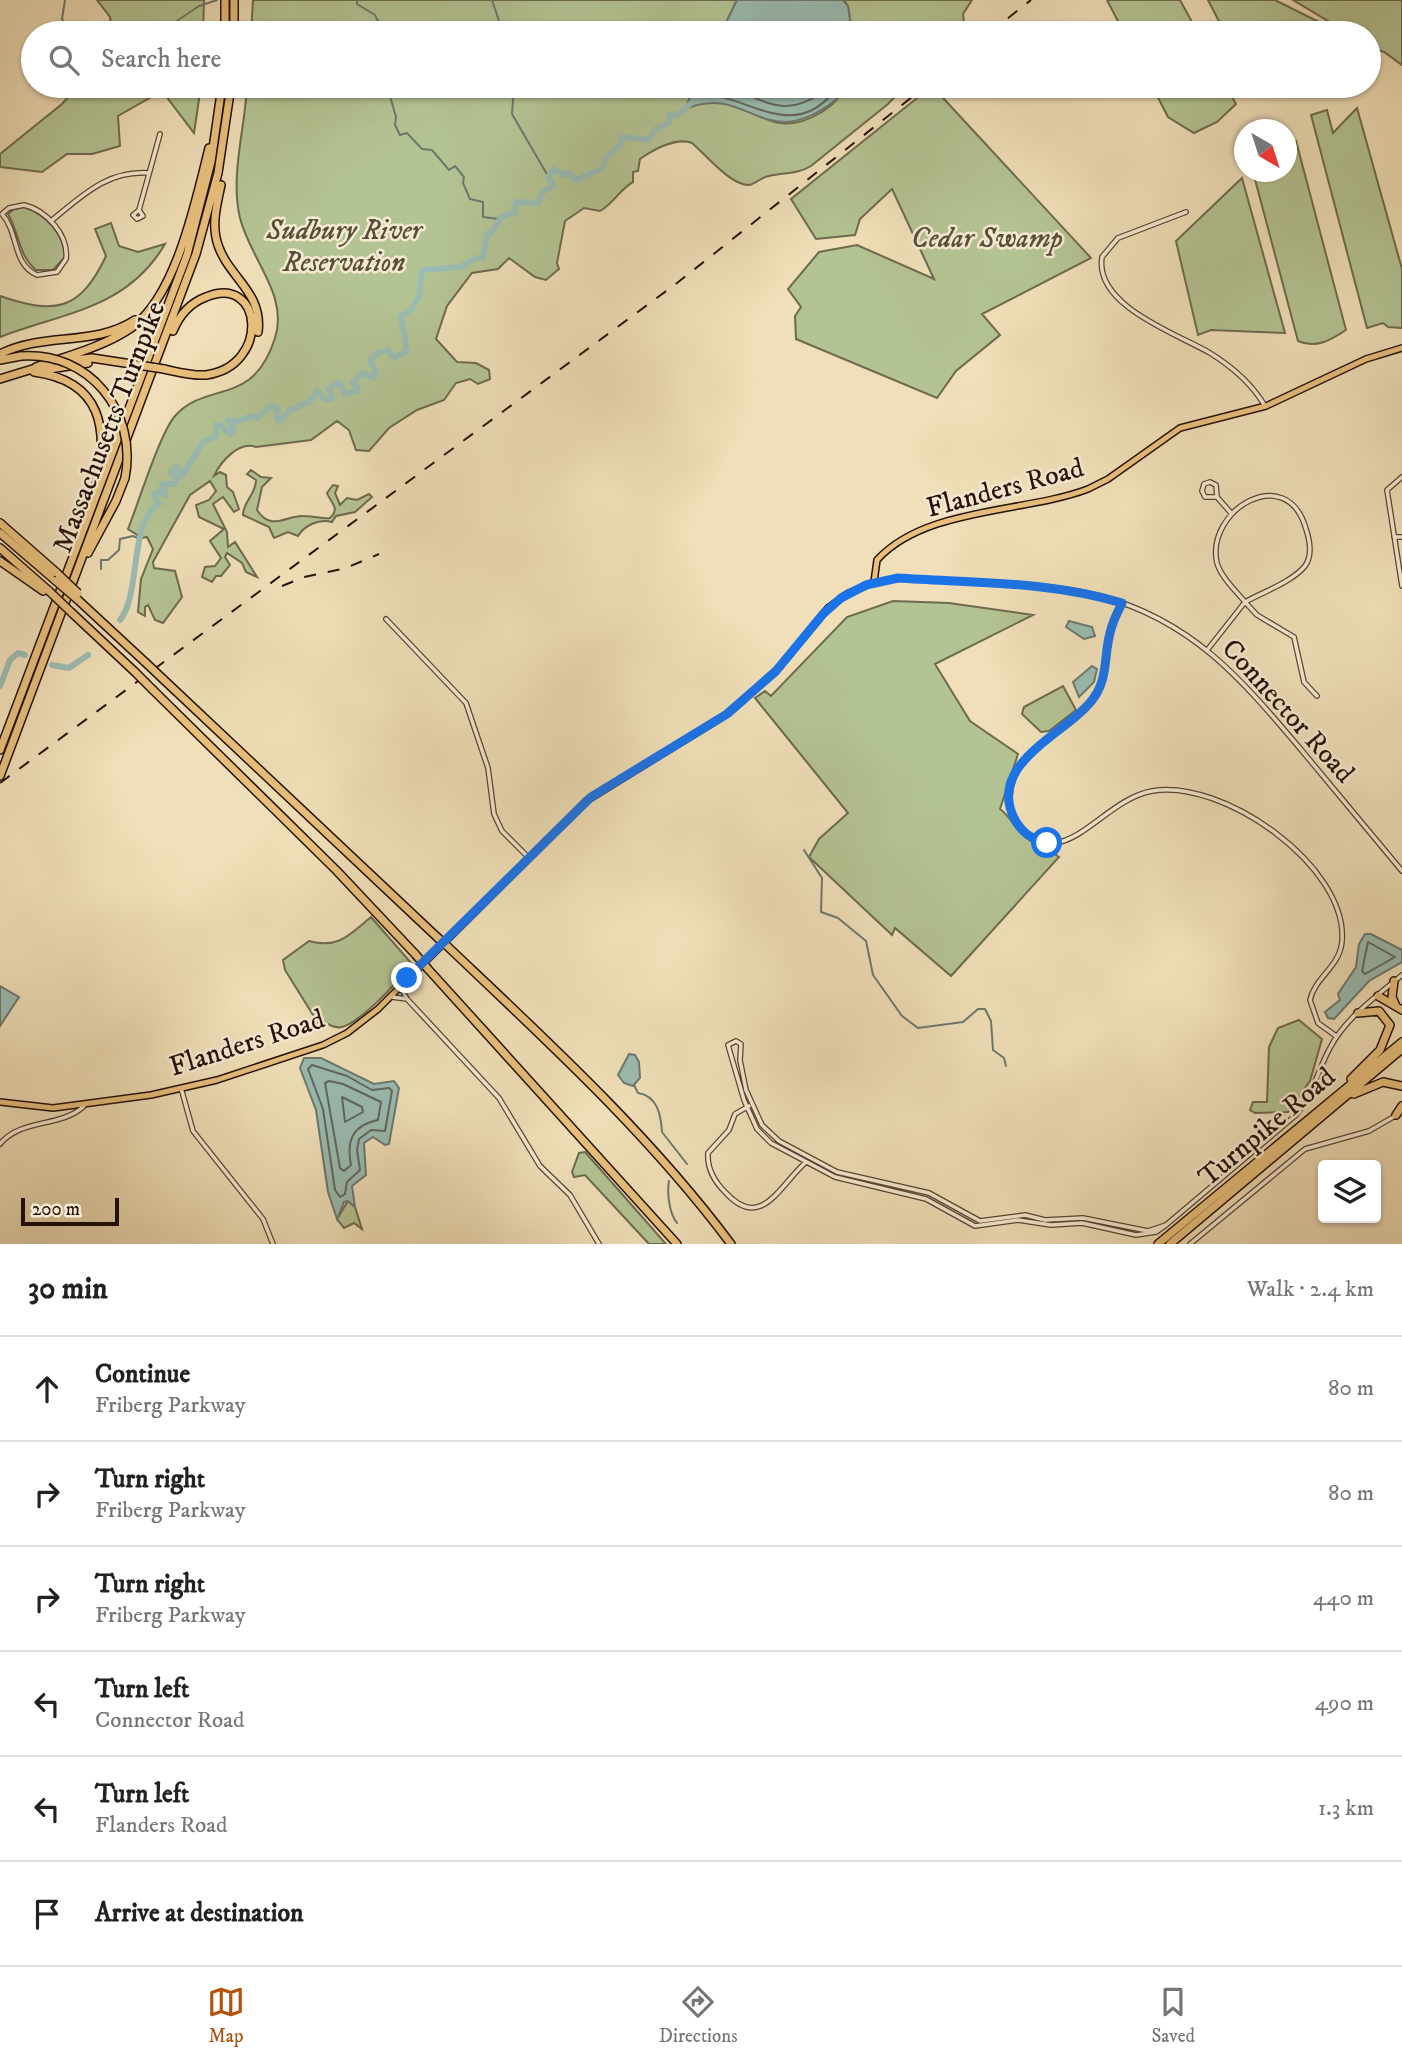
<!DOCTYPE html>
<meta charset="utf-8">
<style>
body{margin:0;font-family:"IM FELL DW Pica",serif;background:#f6f6f6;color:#222}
.controls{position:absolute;right:21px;bottom:21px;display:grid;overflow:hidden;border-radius:7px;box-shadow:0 2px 5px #0004}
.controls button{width:63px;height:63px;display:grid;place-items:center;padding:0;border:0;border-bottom:2px solid #e0e0e0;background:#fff;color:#222;font:35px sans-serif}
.compass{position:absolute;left:1234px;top:119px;width:63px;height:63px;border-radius:50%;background:#fff;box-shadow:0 2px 5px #0004;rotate:141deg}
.scale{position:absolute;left:21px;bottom:18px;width:98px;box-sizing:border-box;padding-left:7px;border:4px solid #261108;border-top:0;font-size:19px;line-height:24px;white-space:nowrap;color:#261108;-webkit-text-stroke:5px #f5ead1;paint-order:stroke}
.stop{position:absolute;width:21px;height:21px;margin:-16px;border:5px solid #1a73e8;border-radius:50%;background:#fff}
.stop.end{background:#1a73e8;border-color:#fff;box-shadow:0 2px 7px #0008}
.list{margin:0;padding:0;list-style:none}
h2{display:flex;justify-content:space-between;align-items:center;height:91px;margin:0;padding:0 28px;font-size:30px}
h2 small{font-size:23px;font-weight:400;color:#767676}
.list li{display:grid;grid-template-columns:46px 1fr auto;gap:21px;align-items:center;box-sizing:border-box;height:105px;padding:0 28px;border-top:2px solid #e0e0e0}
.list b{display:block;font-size:26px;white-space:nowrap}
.list p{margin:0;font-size:23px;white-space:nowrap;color:#767676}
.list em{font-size:23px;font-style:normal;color:#767676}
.icon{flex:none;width:38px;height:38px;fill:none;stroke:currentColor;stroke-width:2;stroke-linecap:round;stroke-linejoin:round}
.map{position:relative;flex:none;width:1402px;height:1244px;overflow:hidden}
.search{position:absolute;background:#fff;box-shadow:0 2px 5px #0004;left:21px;right:21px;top:21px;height:77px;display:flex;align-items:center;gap:18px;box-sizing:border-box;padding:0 24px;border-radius:38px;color:#767676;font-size:26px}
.sheet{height:721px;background:#fff}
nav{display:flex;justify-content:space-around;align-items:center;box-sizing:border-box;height:98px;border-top:2px solid #e0e0e0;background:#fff;font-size:19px;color:#767676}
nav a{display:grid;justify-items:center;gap:4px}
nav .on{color:#b45309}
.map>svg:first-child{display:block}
.green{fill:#b4c393;stroke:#6d6a4e;stroke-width:2}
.water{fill:#9abcb2;stroke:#6c786e;stroke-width:2}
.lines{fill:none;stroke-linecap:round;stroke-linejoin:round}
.shore{stroke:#60665d;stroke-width:2}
.stream{stroke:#6c786e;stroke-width:2}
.river{stroke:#9abcb2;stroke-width:6}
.minor-casing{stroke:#584434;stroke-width:6}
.major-casing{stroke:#261108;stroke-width:8}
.highway-casing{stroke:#261108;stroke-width:10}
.minor{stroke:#f5ead1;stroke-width:3.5}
.major{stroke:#e8c07c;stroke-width:5}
.highway{stroke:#e8c07c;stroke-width:7}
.rail{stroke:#261108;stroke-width:2;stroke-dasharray:12 12;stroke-linecap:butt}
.highway-bridge-casing{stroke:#261108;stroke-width:10;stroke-linecap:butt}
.highway-bridge{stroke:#e8c07c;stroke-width:7}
.route{stroke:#1a73e8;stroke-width:9}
.labels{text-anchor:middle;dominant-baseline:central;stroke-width:5;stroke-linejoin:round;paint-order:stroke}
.park-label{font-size:28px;font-style:italic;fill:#584f39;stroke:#f5ead1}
.street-label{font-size:28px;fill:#261108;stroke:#f5ead1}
</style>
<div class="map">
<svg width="1402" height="1244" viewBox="0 0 1402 1244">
<rect width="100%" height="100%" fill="#f0dfb8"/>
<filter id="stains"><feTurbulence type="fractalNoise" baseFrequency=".00286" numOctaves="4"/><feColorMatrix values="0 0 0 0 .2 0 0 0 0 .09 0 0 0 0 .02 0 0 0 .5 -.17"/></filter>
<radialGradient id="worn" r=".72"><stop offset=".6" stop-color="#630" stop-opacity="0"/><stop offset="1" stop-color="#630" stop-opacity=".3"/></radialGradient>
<path class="green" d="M97 0H204L203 33H112L110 17Z
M253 0H737L721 33H251Z
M844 0H972L963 14 965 33H852L848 6Z
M1107 0H1180L1198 33H1124Z
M1208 0H1275L1341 33H1225Z
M1293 0H1402V65L1384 52 1369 47V33H1348Z
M78 86H201L194 133 162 91 118 116 120 146 92 154H67L42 172 0 167V154L62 104Z
M247 86H695L685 109C696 105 703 100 716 101 756 105 773 141 820 113 829 107 839 101 841 90L838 86H905L888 104 811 166C796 175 785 172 769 176 761 177 756 184 749 185 731 186 704 153 692 143 676 137 653 150 640 159L638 171 633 172V182C620 189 614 203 600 211L584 208 565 221 557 263 559 269 546 280 535 277 509 258 498 269 472 273 447 306 436 339 457 362 476 363 489 370 490 379 478 384 470 379 456 383 444 400 417 410 389 428 369 451 356 450 349 430 337 421 311 440 256 447C239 441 221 461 214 476L220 472 226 475 227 487 233 492 239 509 234 512 223 497 213 504 227 532 228 547 235 542 257 577 246 572 242 563 227 553 225 557 230 565 221 576H216L212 582 202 577 205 567 215 566 221 558 210 541 224 529 199 517 196 505 209 500 216 491 210 481 190 495 153 562 154 568 175 571 182 597 163 623 155 620 148 605 145 607V616L138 612 141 579 153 549 147 537 142 538 128 529C138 504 160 433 175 416 207 380 253 408 275 338 289 295 250 259 240 218 230 176 245 129 247 86Z
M932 86 1091 258 982 314 1000 335 956 371 937 398 796 339 795 316 801 307 788 289 819 252 857 245 934 279 892 189 860 219 855 235 816 239 791 199Z
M1152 86H1226L1236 104 1217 122 1194 133 1168 117Z
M1357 108 1402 269V328L1388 327 1383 323 1367 328 1311 115 1327 110 1333 133Z
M1296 141 1346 330C1331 340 1316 349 1298 341L1253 172H1286L1287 148Z
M1242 178 1285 333 1211 330 1198 335 1176 241Z
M24 207C46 215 64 233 65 257L53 270H36C18 255 19 232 8 214L14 209Z
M111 223 119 246 138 252 165 244C127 309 65 312 0 337V296C55 315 80 311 106 256L95 229Z
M251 470 261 477 271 478 262 487 257 510C271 532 287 515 303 516 312 516 321 519 330 518 341 508 330 502 327 493L333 485 338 486 335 493 340 505 347 498 357 500 369 494 372 497 355 512 336 516 332 522C319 518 304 526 298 536L288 532 274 538 269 527 243 515C243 501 256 495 256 480L247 474Z
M893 601 949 603 1033 615 935 664 970 721 1018 754 1000 809C1011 817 1014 828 1024 836 1034 845 1047 848 1059 857L951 976 895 928 892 935 809 857 819 839 848 813 755 698 765 691 771 696 847 617Z
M1063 686 1076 710 1049 731 1041 732 1022 714 1024 707Z
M371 917 412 964 406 966C402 981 358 1023 342 1027 335 1029 328 1024 322 1021L318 1023 285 970 283 960 309 941C339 949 349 935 371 917Z
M1299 1020 1322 1039 1310 1081 1288 1112 1255 1113 1250 1110 1253 1102H1267L1269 1047 1278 1028Z
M585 1152 666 1244H649L585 1175 574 1177 572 1172 579 1153Z
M348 1201 355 1207 362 1229 354 1223 344 1228 337 1219Z"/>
<path class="water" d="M737 0H843L848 6 852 33H721Z
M695 86H838L843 94C764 162 751 81 685 109Z
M1069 621 1092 627 1095 636 1084 639 1066 627Z
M1092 666 1097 669 1094 682 1079 697 1073 682Z
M1365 934H1371L1402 950V962L1369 981 1334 1019 1328 1018 1325 1012 1340 1000 1338 994 1356 967 1359 944Z
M0 986 19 997 0 1026Z
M629 1054 635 1055 639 1062 640 1078 633 1086 624 1083 618 1075Z
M304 1058H321L374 1084 394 1081 399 1088 389 1144 385 1145 373 1137 364 1143 366 1175 352 1186 355 1207 348 1201 344 1202 337 1219 328 1192 316 1110 300 1068Z"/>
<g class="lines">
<path class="shore" d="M700 86 702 94C749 96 791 141 832 94L833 86
M721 86C762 95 779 122 821 93L824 86
M1368 942 1395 957 1365 974 1362 971Z
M312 1065 347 1076 372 1090 389 1088 392 1091 385 1131 371 1130 359 1139 357 1150 360 1170 347 1182 345 1194 340 1197 335 1190 323 1109 308 1069Z
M329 1081 343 1084 381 1102 378 1120C353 1125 346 1140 351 1165L344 1171 340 1168 325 1083Z
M342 1097 362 1107 363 1112 345 1122Z"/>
<path class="stream" d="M65 0 62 19 68 33
M357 0V4L375 15 384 33
M492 0 503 33
M159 33 199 6 217 0
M387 86 396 117 395 125 400 135 407 133 422 149 432 150 449 170 455 166 464 177 463 183 470 199 483 202V217L499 219
M514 86 512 114 548 176
M101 569V560H108L119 550 120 539 133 536 140 539
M804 850 822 878 821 912 838 918 866 941 873 975 902 1016 918 1028 963 1022 978 1009H985L991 1021 993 1050 1004 1058 1006 1066
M634 1085 638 1093C658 1096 661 1116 662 1132L687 1164
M669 1181C667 1193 669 1213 677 1223"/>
<path class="river" d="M176 478 171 472 176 467 182 476
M120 620C141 595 129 520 159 504L154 495 158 492 166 495 162 484H175L177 478 183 475 203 442 216 436V425H220L230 434 234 429 228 420 235 422 252 416 257 418 271 406 278 409 277 419 280 421 290 410 309 402 317 391 326 400 332 398 329 389 338 383 342 386 344 394 357 391 358 387 353 383 362 373 374 378 375 370 370 361 377 353 387 350 394 358 407 351 401 316 412 309 419 297 422 270 460 267 476 258H483L487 234 493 231 501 217 515 212 516 202 538 203 543 191 554 186 548 177 554 169 563 175 570 173 575 180 602 169 606 158 621 144 622 137 648 140 657 128 669 123 670 115 680 114 691 103
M52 665 69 668 88 655
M0 686 10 660 18 653 25 655"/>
<defs>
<path id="minor" d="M24 205C46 210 69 235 66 259L57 272 37 275C12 264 19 233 2 214L9 208Z
M139 210 133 215 137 219 143 216 139 210 160 134
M1186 212 1118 238 1102 257C1094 306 1178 334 1210 353 1231 366 1252 384 1265 406
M51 221C82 196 107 170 149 173
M1402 477 1387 490 1402 586
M1217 497H1205L1202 491 1204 484 1210 482 1216 485 1217 497 1231 513
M1394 537H1402
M875 582 898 578C964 583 1035 580 1100 596 1194 621 1243 681 1303 752 1336 792 1369 831 1402 871
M1122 603C1118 613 1113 623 1110 633 1104 656 1108 678 1093 699 1069 735 1013 747 1010 796 1008 821 1029 846 1055 843 1086 839 1114 798 1152 791 1222 778 1348 866 1342 941 1340 967 1315 977 1310 1000L1318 1023 1336 1036
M386 619 466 703 488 768 494 814 502 831 528 857
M1208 649 1245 602C1236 591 1221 577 1217 563 1205 510 1287 461 1306 529 1310 541 1313 555 1305 566 1292 582 1263 592 1245 602L1257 615 1294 637 1304 682 1317 696
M401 988 407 999 499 1098 540 1166 570 1195 599 1244
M392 997 407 999
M181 1088 193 1131 263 1219 273 1244
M749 1106 735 1114 729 1130 708 1153C707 1168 714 1181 725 1192 761 1232 779 1186 806 1162
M0 1144C21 1118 61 1128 84 1106
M1166 1225 1148 1231 1083 1218 1045 1220 1025 1215 980 1221 929 1193 837 1172 779 1141 762 1125 746 1090 740 1060 741 1044 736 1041 728 1045 744 1100 757 1129 771 1143 835 1177 926 1199 975 1226 1018 1220 1051 1225 1082 1223 1136 1235 1156 1232 1166 1225 1296 1115C1314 1094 1317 1071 1330 1048 1345 1018 1377 996 1402 975
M1190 1244 1305 1149 1369 1131 1395 1116"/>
<path id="major" d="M0 1102 53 1108 151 1095 217 1080 323 1045 347 1033 378 1009 586 801 727 714 776 671 828 608 847 594 874 582 877 560C925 507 1025 513 1088 489L1108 479 1180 428 1266 406 1366 359 1402 348"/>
<path id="highway" d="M225 0V33
M234 33V0
M221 185C217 204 211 225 218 245 229 278 263 292 258 332
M0 354C43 332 94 347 135 320
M0 360 21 356
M65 361 92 358 138 365
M36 367C67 356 103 347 131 328 176 297 196 200 209 148
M164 369C178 372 192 376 206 375 271 366 263 273 206 297 190 303 179 316 173 331
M37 371 88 363
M34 372C102 381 109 429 96 486
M0 379 39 367
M0 523 57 573
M0 533 56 581
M0 548 49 591
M88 553 116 501 125 478
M0 561 43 591
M77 599 145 662
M72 613 135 672
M163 679 438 938
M153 690 336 870 416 955
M0 750 187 255 211 162 222 86
M0 776 196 254 218 173 231 86
M446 945C547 1041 648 1133 731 1244
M428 969 677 1244
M1394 981 1392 997 1396 1006
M1378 996 1402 1010
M1351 1079 1380 1050 1390 1025 1379 1011 1358 1013
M1354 1094 1383 1082 1402 1086
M1396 1115 1402 1106
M1158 1244 1402 1042
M1170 1244 1402 1049"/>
</defs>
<use href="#minor" class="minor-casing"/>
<use href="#major" class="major-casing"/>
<use href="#highway" class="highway-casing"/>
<use href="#minor" class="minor"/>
<use href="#major" class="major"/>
<use href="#highway" class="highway"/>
<path class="rail" d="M989 33 1031 0
M282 586 304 577 346 568 379 554
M0 783 677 283 926 86"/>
<defs>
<path id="highway-bridge" d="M21 356C89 351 138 412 125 478
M138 365 164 369
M57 573 78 593
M56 581 77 599
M49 591 72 613
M145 662 163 679
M135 672 153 690
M438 938 446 945
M416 955 428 969"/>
</defs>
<use href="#highway-bridge" class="highway-bridge-casing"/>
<use href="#highway-bridge" class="highway-bridge"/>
</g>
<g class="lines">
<path class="route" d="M407 978 591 797 727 714 776 671 823 614 841 598 866 585 898 578C972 583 1050 581 1122 603 1117 613 1112 623 1110 633 1104 655 1108 676 1095 696 1072 732 986 761 1014 818 1021 832 1031 839 1047 843"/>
</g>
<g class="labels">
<g class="park-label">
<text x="344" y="230">Sudbury River<tspan x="344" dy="32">Reservation</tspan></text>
<text x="987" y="238">Cedar Swamp</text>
</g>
<g class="street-label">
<text transform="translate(109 427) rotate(-69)">Massachusetts Turnpike</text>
<text transform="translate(1005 488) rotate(-15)">Flanders Road</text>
<text transform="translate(1288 711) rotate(48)">Connector Road</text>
<text transform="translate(247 1043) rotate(-18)">Flanders Road</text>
<text transform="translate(1267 1127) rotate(-40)">Turnpike Road</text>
</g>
</g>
<rect width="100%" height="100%" filter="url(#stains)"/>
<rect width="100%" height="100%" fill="url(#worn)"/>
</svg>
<div class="controls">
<button><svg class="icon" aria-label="layers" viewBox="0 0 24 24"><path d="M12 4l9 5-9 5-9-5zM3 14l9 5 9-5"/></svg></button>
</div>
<svg class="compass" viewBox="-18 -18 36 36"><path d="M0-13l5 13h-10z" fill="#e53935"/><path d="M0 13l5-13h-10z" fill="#767676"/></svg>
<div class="scale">200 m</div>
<div class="stop" style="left:1047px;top:843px"></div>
<div class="stop end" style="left:407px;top:978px"></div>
<div class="search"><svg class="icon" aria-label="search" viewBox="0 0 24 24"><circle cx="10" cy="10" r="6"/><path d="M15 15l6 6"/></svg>Search here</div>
</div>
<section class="sheet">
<h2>30 min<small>Walk · 2.4 km</small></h2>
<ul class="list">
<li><svg class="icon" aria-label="ahead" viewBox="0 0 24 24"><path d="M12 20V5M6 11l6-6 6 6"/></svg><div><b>Continue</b><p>Friberg Parkway</p></div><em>80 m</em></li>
<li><svg class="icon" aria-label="right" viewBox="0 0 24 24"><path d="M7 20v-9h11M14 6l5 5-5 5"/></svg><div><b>Turn right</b><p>Friberg Parkway</p></div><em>80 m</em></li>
<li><svg class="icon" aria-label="right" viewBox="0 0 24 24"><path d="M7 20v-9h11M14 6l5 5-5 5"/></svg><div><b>Turn right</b><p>Friberg Parkway</p></div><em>440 m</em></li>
<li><svg class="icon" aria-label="left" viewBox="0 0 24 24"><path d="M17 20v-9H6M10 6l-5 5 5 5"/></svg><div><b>Turn left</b><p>Connector Road</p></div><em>490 m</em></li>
<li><svg class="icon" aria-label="left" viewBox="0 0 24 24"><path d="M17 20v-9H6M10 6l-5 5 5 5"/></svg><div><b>Turn left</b><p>Flanders Road</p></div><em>1.3 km</em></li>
<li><svg class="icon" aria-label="arrive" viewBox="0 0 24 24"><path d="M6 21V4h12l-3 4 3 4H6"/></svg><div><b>Arrive at destination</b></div></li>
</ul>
</section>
<nav>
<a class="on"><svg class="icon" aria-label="map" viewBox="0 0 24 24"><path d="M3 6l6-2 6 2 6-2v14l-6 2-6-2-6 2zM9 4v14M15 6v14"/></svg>Map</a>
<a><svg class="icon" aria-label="directions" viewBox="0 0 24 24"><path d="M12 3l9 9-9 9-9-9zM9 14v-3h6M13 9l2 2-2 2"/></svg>Directions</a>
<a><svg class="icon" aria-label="saved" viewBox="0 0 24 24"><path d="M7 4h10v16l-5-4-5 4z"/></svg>Saved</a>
</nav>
